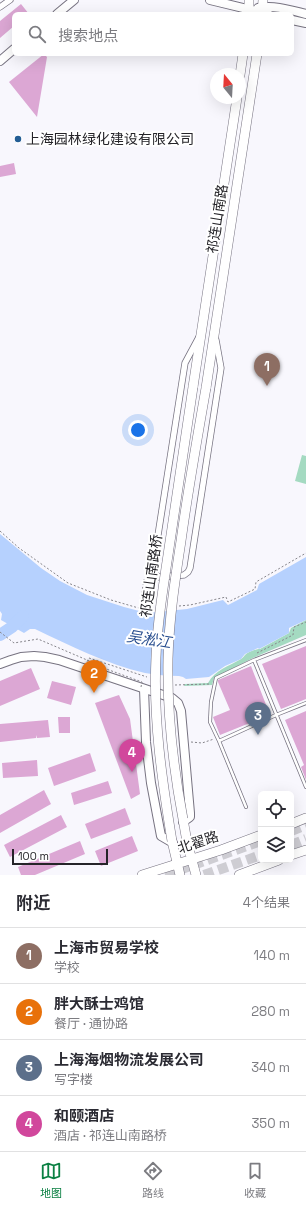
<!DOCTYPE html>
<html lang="zh">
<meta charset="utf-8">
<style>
body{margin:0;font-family:"Space Grotesk","Noto Sans SC",sans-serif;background:#f2f2f3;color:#2b2b33}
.controls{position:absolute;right:12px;bottom:12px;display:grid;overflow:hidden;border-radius:6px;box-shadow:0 4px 16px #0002}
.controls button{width:36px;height:36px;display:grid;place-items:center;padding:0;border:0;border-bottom:1px solid #e1e1e2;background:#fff;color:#2b2b33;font:20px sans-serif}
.compass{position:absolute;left:210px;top:68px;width:36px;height:36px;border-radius:50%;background:#fff;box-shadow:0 4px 16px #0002;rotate:342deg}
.scale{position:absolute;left:12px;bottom:10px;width:96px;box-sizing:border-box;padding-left:4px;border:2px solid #252429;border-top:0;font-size:11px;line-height:14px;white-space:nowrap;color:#252429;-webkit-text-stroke:3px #fff;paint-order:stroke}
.you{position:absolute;left:138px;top:430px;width:14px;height:14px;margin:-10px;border:3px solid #fff;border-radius:50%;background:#1a73e8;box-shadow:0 0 0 6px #1a73e833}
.badge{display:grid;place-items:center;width:26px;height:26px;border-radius:50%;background:#0b8043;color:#fff;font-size:13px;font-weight:700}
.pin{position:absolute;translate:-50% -33px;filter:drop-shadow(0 1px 2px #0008)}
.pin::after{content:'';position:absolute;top:21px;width:14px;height:12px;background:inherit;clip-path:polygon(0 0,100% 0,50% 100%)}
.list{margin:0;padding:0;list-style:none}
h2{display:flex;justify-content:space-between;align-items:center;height:52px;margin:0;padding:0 16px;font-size:17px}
h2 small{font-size:13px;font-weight:400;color:#7c7c81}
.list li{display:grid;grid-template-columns:26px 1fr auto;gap:12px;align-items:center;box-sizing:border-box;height:56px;padding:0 16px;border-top:1px solid #e1e1e2}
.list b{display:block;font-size:15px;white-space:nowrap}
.list p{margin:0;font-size:13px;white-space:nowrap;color:#7c7c81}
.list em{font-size:13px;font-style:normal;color:#7c7c81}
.icon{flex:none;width:22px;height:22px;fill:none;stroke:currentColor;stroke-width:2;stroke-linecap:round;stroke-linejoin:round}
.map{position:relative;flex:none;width:306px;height:875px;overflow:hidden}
.search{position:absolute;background:#fff;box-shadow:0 4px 16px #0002;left:12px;right:12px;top:12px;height:44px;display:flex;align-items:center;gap:10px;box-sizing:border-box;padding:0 14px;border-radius:6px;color:#7c7c81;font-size:15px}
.sheet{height:276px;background:#fff}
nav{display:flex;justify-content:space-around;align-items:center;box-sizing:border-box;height:56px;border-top:1px solid #e1e1e2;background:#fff;font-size:11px;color:#7c7c81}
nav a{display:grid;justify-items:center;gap:2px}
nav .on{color:#0b8043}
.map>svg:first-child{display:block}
.green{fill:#a4dac1}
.water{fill:#b6d1fe}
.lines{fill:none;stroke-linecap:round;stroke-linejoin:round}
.river{stroke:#b6d1fe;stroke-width:12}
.building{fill:#dca7d4}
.highway-tunnel{stroke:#cecdd3;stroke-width:10;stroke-dasharray:10 5;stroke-linecap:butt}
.lane-casing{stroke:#777381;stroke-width:4}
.street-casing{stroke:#777381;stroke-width:7}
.secondary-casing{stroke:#777381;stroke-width:10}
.primary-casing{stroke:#777381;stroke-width:10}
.path{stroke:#86858b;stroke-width:1;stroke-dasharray:2 2;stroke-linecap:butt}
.lane{stroke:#fff;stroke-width:2.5}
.street{stroke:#fff;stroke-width:5.5}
.secondary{stroke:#fff;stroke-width:8}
.primary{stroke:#fff;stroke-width:9}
.primary-bridge-casing{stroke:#777381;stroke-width:10;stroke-linecap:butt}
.path-bridge{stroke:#86858b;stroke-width:1;stroke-dasharray:2 2;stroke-linecap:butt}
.primary-bridge{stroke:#fff;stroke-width:9}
.poi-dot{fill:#235d94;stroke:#fff;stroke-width:1.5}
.labels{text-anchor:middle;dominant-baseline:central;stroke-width:4;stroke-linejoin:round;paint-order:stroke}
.poi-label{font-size:14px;fill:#252429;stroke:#fff;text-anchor:start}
.street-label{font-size:14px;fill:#252429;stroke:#fff}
.water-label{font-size:15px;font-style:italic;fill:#284e8f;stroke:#fff}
</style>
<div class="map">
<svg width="306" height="875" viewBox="0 0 306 875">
<rect width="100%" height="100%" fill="#f8f7fd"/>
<path class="green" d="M302 455 306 456V484L295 481Z
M306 620V635L253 658 214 678 212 685 184 686 185 684 208 683C215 670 229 666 241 659 243 658 244 656 245 655 248 652 256 649 260 649L289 633 291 628Z"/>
<path class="water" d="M0 534 41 568 60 581 87 595 124 607 147 613 187 609 223 600 228 605 257 590 259 584 306 557V620L289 628V633L259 649 258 648 245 654 241 659 225 666 209 677 186 679 183 677 179 676C168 676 156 675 145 673 106 664 71 646 35 629H30L24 633 1 620 2 614 0 611Z"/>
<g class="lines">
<path class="river" d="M0 635 12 627 23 616"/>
</g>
<path class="building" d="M21 4 29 14H14V26L0 38V21Z
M44 54 47 57 37 117 9 82Z
M14 163 16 174 0 177V166Z
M306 646V699L281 709 262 664Z
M251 666 270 715 220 735 213 717 230 710 218 682V680Z
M31 668 40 689 0 706V681Z
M52 681 76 687 71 705 47 698Z
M119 695 130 719 140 794 131 799 95 703Z
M306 711V780L301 767 304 765 285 720Z
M58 717H70V733H59Z
M48 720 50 737 37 738 36 735V738L0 742V724Z
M90 753 96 771 54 786 48 768Z
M37 760 38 776 3 778 2 763Z
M108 781 112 793 74 805 71 793Z
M44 790 51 804 0 833V815Z
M125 808 131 824 91 839 85 824Z
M61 815 67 827 10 857 4 845Z
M132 836 138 851 101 866 95 851Z
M80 841 85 854 35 875H21L18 867Z"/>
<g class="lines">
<path class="highway-tunnel" d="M291 831 306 825
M291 845 306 839
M165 875 261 841
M204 875 261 855"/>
<defs>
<path id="lane" d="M306 640 254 660 306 787
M219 741 210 722 211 702 216 678 254 660
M246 807 219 741 276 715 306 703"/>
<path id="street" d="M0 7 10 0
M199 337 185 363 153 567V571L158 577 184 575 188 572 190 568 221 368 216 340"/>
<path id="secondary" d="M210 0 268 14
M258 8C275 5 290 10 306 14
M57 14 74 0
M292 20 306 23
M0 61 14 49
M0 664 11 660 21 657 34 656 45 657 59 660 172 698 178 703 181 711 190 813V817L183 822
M144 689 146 742 151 783 161 836 173 843"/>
<path id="primary" d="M249 14V0
M262 14 263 0
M240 75 243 54
M193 387 237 98
M206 388 257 54
M183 819 187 842 196 875
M291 824 306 818
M172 841 180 875
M291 855 306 850
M142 875 221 850 261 835
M239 875 279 860"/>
</defs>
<use href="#lane" class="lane-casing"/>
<use href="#street" class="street-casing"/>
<use href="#secondary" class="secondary-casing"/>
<use href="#primary" class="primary-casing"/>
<path class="path" d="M0 531 19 548 68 583 111 600 142 609 152 608
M144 579 140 605H144L147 580H153
M179 606 190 605 226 597 228 602 255 589 256 582 306 553
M0 632 14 643 38 639 101 666
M257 653 293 635 294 627 306 622
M175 685 210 684
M191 742 202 743 214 739"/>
<use href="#lane" class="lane"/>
<use href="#street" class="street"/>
<use href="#secondary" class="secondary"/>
<use href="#primary" class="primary"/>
<defs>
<path id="primary-bridge" d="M183 819C173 766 167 713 168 659 169 619 175 580 181 541 188 490 197 439 206 388
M172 841C162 780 153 719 156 657 157 623 163 589 168 555 176 499 185 443 193 387"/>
</defs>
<use href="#primary-bridge" class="primary-bridge-casing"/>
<path class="path-bridge" d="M141 687 142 682 87 662 89 658 147 677"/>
<use href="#primary-bridge" class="primary-bridge"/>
</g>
<circle class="poi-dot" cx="18" cy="139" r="4"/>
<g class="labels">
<g class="poi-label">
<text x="26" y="139">上海园林绿化建设有限公司</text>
</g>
<g class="street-label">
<text transform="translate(217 219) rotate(-81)">祁连山南路</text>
<text transform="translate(151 576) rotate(-82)">祁连山南路桥</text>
<text transform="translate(198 842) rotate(-18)">北翟路</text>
</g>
<g class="water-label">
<text transform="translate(149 639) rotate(9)">吴淞江</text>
</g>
</g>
</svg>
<div class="controls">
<button><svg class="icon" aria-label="locate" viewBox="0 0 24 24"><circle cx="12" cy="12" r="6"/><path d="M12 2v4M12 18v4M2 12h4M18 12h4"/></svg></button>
<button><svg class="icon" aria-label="layers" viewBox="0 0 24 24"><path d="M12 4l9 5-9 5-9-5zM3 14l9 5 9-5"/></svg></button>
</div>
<svg class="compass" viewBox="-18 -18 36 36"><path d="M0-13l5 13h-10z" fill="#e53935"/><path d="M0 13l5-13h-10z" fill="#7c7c81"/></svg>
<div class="scale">100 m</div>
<div class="you"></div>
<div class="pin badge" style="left:267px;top:386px;background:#8d6e63">1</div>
<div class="pin badge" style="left:94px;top:693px;background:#e8710a">2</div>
<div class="pin badge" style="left:258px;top:735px;background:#5c6f8a">3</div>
<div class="pin badge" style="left:132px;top:772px;background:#d1479c">4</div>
<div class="search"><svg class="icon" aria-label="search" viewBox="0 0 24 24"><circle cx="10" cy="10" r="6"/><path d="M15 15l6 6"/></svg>搜索地点</div>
</div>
<section class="sheet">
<h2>附近<small>4个结果</small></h2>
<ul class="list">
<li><span class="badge" style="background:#8d6e63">1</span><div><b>上海市贸易学校</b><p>学校</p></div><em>140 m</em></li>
<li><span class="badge" style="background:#e8710a">2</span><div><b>胖大酥士鸡馆</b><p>餐厅 · 通协路</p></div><em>280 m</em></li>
<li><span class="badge" style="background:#5c6f8a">3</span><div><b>上海海烟物流发展公司</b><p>写字楼</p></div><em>340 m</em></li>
<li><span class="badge" style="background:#d1479c">4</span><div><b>和颐酒店</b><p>酒店 · 祁连山南路桥</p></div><em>350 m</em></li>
</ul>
</section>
<nav>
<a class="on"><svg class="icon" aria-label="map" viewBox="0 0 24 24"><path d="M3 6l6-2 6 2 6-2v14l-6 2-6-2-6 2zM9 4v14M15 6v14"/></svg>地图</a>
<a><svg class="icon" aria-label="directions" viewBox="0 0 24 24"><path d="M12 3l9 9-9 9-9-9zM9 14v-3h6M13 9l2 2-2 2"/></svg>路线</a>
<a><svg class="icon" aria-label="saved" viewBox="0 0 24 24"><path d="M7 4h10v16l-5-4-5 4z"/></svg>收藏</a>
</nav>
